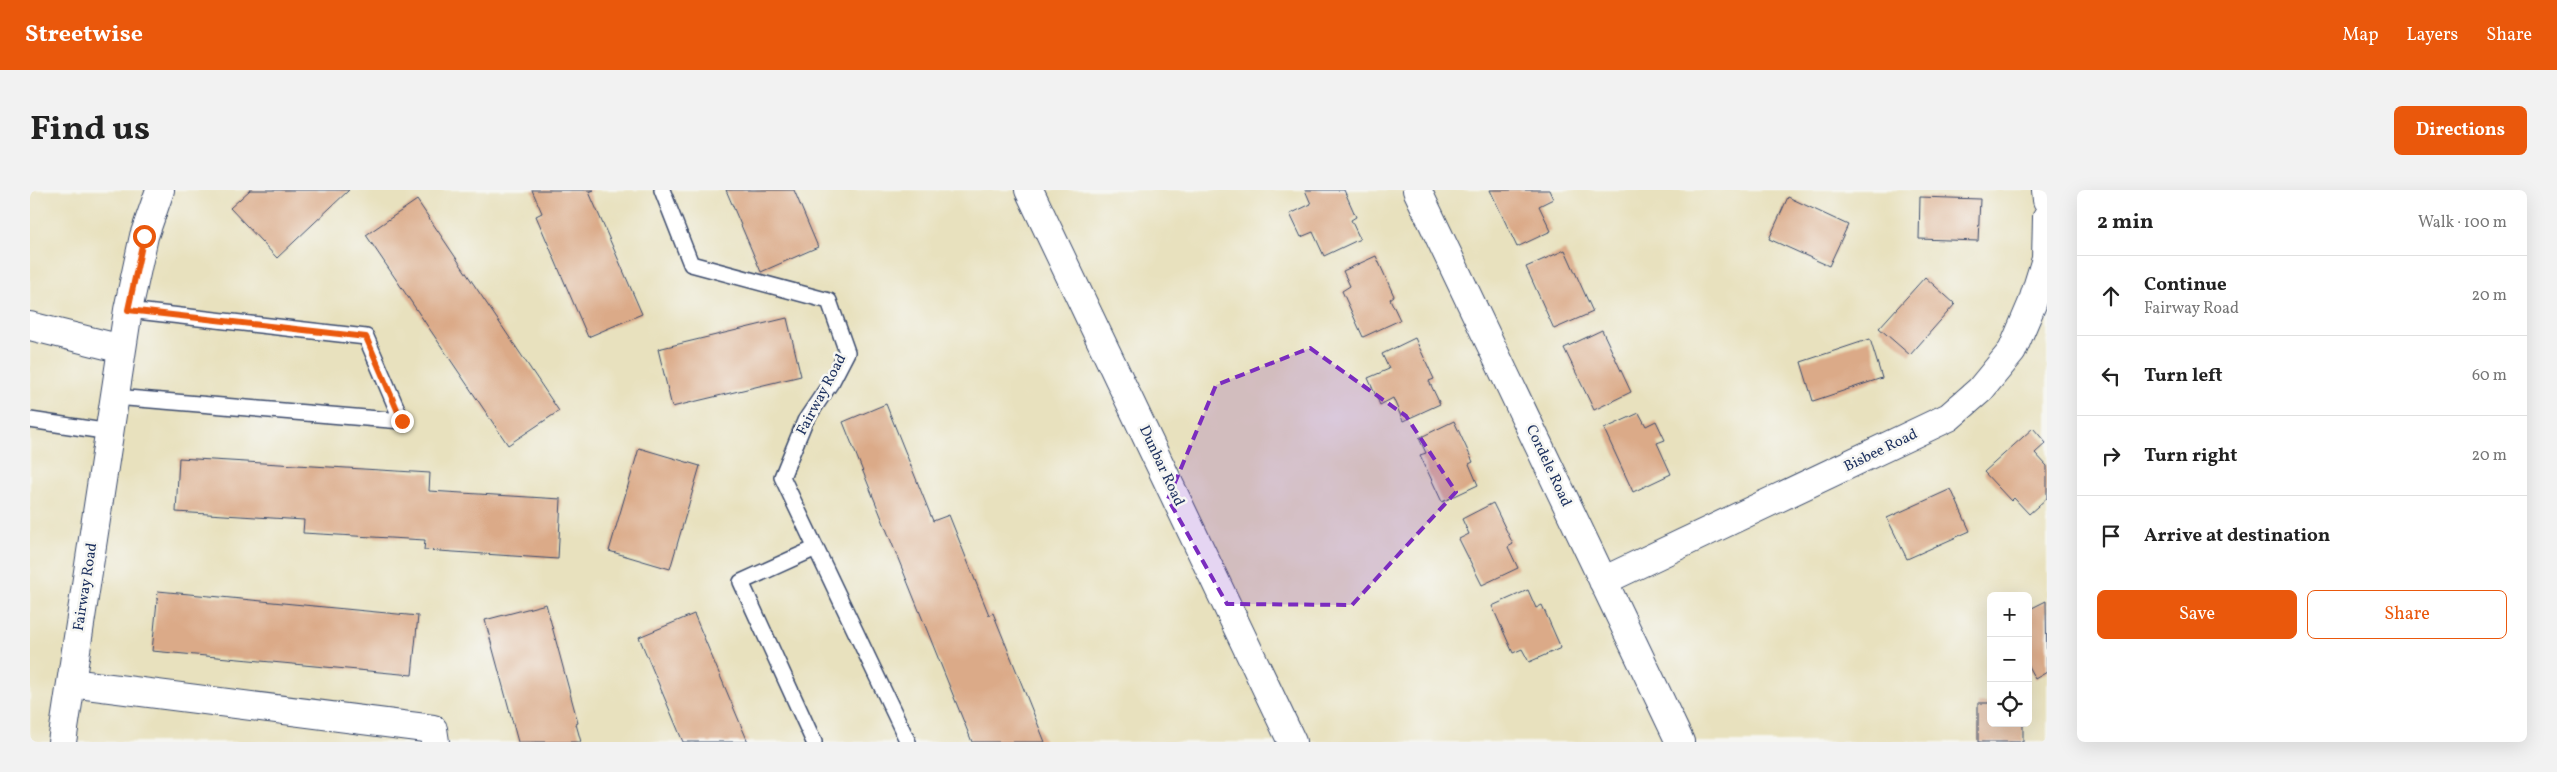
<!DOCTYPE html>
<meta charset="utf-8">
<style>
body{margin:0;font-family:Vollkorn,serif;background:#f2f2f2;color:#222}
.controls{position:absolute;right:15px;bottom:15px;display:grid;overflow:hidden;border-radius:8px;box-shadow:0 5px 20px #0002}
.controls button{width:45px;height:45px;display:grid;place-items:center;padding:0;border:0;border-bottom:1px solid #e0e0e0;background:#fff;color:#222;font:25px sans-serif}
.stop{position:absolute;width:15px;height:15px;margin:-11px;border:4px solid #ea580c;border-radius:50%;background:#fff}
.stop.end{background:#ea580c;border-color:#fff;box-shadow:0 1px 5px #0008}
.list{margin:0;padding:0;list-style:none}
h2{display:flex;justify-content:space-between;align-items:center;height:65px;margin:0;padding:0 20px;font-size:21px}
h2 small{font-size:16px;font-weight:400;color:#767676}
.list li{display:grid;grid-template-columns:32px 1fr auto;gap:15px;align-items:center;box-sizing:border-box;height:80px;padding:0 20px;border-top:1px solid #e0e0e0}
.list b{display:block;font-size:19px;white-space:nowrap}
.list p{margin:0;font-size:16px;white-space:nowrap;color:#767676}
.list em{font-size:16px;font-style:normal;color:#767676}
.actions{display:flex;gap:10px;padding:15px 20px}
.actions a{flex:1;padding:11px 0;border:1px solid #ea580c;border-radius:8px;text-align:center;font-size:18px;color:#ea580c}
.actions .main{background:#ea580c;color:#fff}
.icon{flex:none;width:28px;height:28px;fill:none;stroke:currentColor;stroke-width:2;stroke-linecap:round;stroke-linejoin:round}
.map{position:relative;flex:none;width:2017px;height:552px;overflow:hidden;border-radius:8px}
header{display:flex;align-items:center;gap:30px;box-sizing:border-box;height:70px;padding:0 25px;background:#ea580c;color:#fff}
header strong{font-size:24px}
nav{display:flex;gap:28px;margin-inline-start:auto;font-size:18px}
.intro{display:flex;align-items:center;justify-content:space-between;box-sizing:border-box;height:120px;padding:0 30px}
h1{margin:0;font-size:35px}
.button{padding:12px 22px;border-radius:8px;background:#ea580c;color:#fff;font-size:18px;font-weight:700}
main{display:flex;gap:30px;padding:0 30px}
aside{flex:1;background:#fff;border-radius:8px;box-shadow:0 5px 20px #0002}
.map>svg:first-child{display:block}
.building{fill:#dbaa88}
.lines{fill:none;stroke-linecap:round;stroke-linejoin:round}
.service-casing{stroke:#3a4a6c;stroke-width:18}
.minor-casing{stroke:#3a4a6c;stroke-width:30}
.service{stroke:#fff;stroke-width:15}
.minor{stroke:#fff;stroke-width:28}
.route{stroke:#ea580c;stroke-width:6}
.marked{fill:#7b2cbf;fill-opacity:0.2;stroke:#7b2cbf;stroke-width:4;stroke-dasharray:10 6;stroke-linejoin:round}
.labels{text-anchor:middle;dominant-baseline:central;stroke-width:5;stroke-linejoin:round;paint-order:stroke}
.street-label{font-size:15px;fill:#1b2f5e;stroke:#f6f6f2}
</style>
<header>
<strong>Streetwise</strong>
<nav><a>Map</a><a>Layers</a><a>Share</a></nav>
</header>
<div class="intro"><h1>Find us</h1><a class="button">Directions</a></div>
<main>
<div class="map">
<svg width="2017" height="552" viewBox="0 0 2017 552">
<rect width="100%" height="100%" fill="#f6f6f2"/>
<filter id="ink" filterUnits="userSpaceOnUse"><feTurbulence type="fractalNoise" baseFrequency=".02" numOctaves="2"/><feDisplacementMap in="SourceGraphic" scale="10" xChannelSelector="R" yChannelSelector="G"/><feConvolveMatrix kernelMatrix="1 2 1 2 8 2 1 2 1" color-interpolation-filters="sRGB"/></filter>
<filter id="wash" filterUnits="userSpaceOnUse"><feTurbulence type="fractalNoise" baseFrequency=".0096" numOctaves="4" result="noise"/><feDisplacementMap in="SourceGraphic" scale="20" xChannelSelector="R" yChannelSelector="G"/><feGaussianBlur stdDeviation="1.12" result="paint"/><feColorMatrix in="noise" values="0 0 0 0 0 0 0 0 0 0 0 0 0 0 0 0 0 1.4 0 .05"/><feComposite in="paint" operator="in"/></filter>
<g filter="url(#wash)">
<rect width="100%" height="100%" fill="#e8e1be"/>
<g id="blocks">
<path class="building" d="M220 0H319L247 68 200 18Z
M502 0H564L559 2 612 124 558 147 506 26 512 23Z
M696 0H764L788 57 731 82Z
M1275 0H1314L1326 27 1321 30 1330 49 1294 66 1283 42 1271 47 1260 24 1281 14Z
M1460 0H1519L1523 9 1509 16 1521 41 1487 57Z
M1758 7 1818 35 1799 76 1739 49Z
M1890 7 1950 9 1948 51 1889 49Z
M387 10 529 221 478 255 336 45Z
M1535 60 1563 122 1524 139 1496 77Z
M1346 66 1364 106 1360 109 1370 130 1333 147 1312 101 1320 96 1313 81Z
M1895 87 1925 114 1880 165 1849 138Z
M757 128 771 186 642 217 628 159Z
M1572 140 1601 202 1564 220 1534 158Z
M1385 148 1404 189 1399 191 1410 214 1373 231 1363 208 1350 215 1338 188 1359 179 1352 164Z
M1840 149 1852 188 1783 211 1771 172Z
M856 214 903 331 919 325 959 425 963 423 1015 552H942L813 232Z
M1609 223 1616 236 1626 231 1635 250 1627 253 1641 284 1603 302 1574 239Z
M1424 231 1443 272 1439 274 1448 295 1412 312 1390 265 1396 263 1389 248Z
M2003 238 2016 253 2005 263 2017 276V308L1999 324 1984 308 1981 311 1954 282Z
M609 258 670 276 640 379 579 361Z
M149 268 400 283 399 301 531 309 528 369 394 360 395 350 273 343 274 330 146 322Z
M1921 299 1940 341 1877 369 1857 328Z
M1463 313 1483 354 1478 357 1488 378 1452 395 1429 349 1439 344 1432 329Z
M1498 400 1506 418 1512 415 1531 458 1499 472 1492 459 1483 463 1462 416Z
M128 401 388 426 382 485 122 461Z
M2016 411 2017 482 2005 489 1998 476V420Z
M516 414 548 533 546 534 551 552H488L455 430Z
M664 424 718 552H653L609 447Z
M1948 513H1961V533H1993V552H1948Z"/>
</g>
</g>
<g filter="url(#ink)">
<use href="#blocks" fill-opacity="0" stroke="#3a4a6c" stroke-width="1"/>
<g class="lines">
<defs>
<path id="service" d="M632 0 661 74 799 111 817 162 802 191 775 231 752 287 878 552
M85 207 372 231 336 147 98 120
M0 230 80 242
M784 552 711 392 786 358"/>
<path id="minor" d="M999 0 1262 552
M1387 0 1650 552
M2016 0 2017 10
M0 136 92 159
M1573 391 1919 227 1950 200 1982 161 2002 114 2016 69 2017 27
M41 493 403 539 405 552
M32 552 98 120 114 46 130 0"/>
</defs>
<use href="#service" class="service-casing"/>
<use href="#minor" class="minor-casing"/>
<use href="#service" class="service"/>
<use href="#minor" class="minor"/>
</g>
</g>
<g class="lines" filter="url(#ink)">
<path class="route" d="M114 46 98 120 336 147 372 231"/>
</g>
<path class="marked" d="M1280 158 1376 226 1426 302 1322 415 1197 414 1138 309 1186 195Z"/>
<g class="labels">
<g class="street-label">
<text transform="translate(792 205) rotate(-62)">Fairway Road</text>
<text transform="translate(1851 261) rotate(-26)">Bisbee Road</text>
<text transform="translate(1131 276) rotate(65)">Dunbar Road</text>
<text transform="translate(1518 276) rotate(65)">Cordele Road</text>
<text transform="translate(56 397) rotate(-81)">Fairway Road</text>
</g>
</g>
</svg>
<div class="controls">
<button>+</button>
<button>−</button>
<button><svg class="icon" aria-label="locate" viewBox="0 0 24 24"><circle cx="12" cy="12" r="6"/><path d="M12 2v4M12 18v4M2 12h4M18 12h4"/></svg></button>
</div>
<div class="stop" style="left:114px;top:46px"></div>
<div class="stop end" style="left:372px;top:231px"></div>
</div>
<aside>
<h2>2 min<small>Walk · 100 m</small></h2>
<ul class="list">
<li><svg class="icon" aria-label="ahead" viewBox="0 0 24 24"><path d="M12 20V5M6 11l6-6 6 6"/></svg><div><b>Continue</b><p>Fairway Road</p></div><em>20 m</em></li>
<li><svg class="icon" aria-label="left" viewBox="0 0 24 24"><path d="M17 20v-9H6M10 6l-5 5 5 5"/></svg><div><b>Turn left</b></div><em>60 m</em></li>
<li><svg class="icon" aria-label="right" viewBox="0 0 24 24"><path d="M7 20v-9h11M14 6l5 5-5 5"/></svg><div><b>Turn right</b></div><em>20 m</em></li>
<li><svg class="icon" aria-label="arrive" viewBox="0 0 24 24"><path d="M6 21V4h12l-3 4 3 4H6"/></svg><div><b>Arrive at destination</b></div></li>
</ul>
<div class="actions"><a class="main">Save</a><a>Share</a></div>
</aside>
</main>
